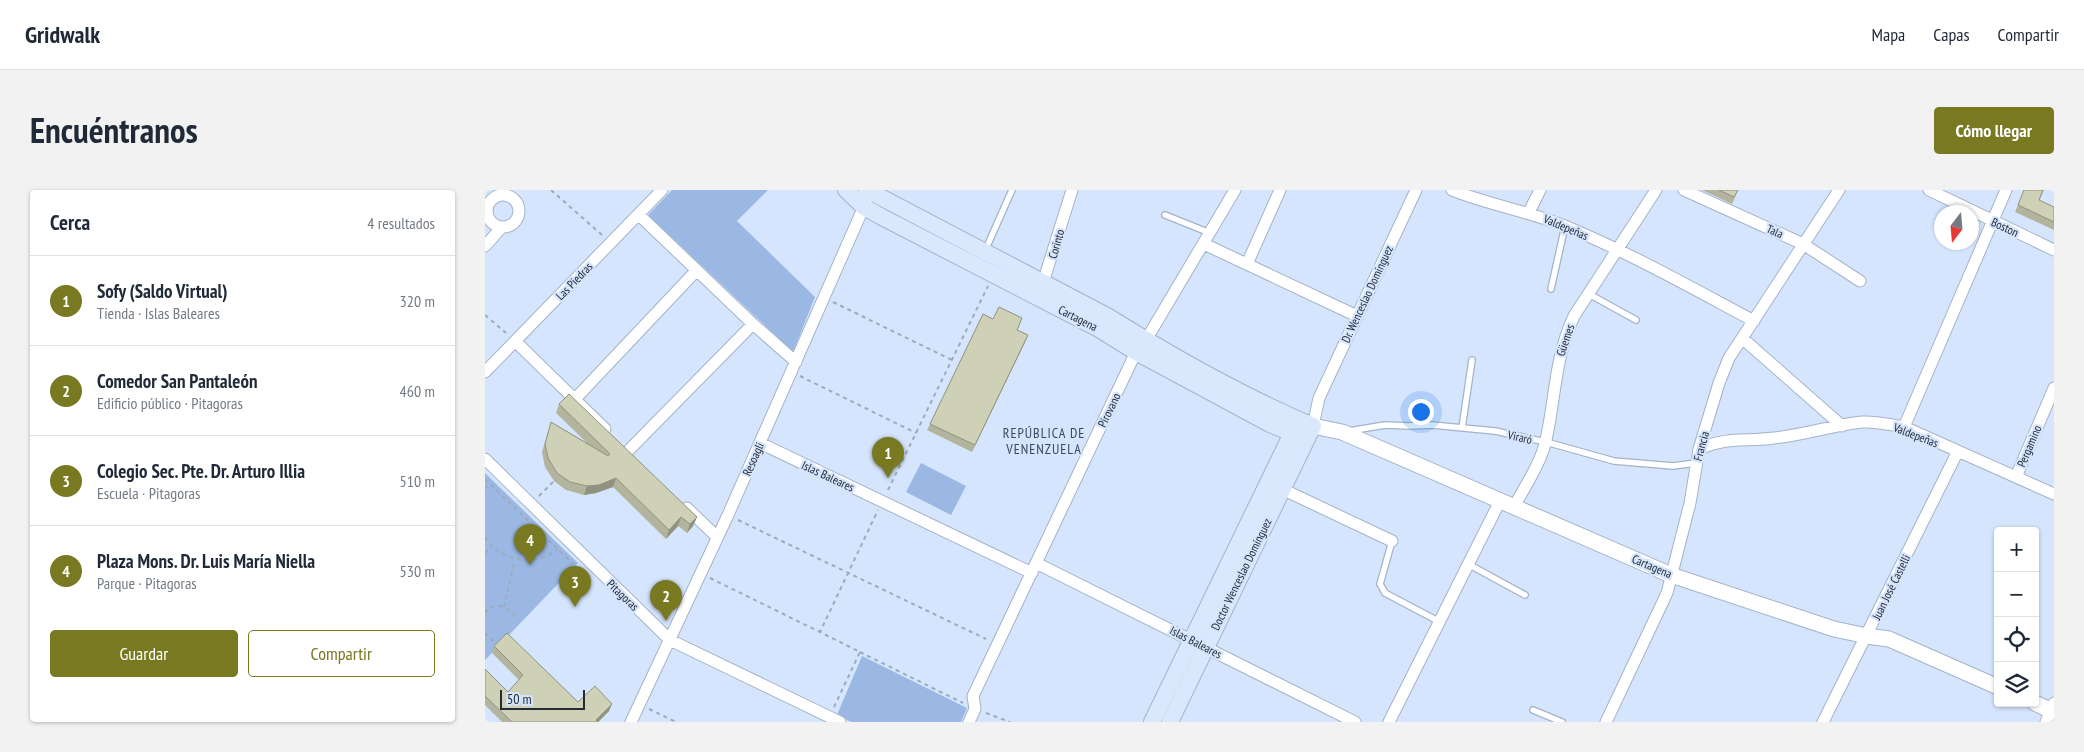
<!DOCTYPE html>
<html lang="es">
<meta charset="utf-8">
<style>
body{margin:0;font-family:"PT Sans Narrow",sans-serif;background:#f2f2f3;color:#1f2937}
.controls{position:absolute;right:15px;bottom:15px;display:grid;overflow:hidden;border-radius:5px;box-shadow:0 1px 4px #0004}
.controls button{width:45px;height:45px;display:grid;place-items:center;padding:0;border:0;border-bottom:1px solid #e0e1e3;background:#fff;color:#1f2937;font:25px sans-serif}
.compass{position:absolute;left:1449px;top:15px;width:45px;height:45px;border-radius:50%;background:#fff;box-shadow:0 1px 4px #0004;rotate:196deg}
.scale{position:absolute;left:15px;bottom:12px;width:85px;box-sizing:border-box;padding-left:5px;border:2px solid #252b34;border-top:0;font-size:14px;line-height:18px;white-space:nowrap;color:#252b34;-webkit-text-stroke:4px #d5e5fd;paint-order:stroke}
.you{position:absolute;left:935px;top:221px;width:18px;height:18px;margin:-12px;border:4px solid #fff;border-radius:50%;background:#1a73e8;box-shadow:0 0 0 8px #1a73e833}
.badge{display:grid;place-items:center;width:32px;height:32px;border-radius:50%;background:#787921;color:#fff;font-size:16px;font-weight:700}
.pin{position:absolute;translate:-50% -41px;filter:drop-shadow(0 1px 2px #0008)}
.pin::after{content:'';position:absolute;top:26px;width:18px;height:15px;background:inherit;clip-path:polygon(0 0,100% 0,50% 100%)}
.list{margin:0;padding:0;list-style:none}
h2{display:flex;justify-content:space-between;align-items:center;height:65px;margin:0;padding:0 20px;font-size:21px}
h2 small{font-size:16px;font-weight:400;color:#747a83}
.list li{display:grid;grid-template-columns:32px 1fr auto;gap:15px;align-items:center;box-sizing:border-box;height:90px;padding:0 20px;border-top:1px solid #e0e1e3}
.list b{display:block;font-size:19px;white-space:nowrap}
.list p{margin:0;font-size:16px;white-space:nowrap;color:#747a83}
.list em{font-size:16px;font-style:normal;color:#747a83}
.actions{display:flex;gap:10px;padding:15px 20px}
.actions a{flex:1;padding:11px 0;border:1px solid #787921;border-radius:5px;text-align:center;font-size:18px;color:#787921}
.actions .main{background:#787921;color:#fff}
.icon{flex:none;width:28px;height:28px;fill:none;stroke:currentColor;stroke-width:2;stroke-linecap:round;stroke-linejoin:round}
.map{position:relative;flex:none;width:1569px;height:532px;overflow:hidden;border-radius:5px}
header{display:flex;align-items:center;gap:30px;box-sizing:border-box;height:70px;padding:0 25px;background:#fff;border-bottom:1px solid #e0e1e3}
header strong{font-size:24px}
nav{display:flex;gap:28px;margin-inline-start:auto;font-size:18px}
.intro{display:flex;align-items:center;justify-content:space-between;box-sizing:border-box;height:120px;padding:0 30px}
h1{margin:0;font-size:35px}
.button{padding:12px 22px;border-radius:5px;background:#787921;color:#fff;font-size:18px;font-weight:700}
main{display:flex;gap:30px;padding:0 30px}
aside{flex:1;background:#fff;border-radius:5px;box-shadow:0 1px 4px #0004}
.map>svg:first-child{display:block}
.green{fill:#9ab8e3}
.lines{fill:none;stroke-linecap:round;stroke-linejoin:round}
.service-casing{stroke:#a3b3c9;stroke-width:8}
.minor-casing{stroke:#a3b3c9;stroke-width:13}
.tertiary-casing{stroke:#a3b3c9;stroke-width:17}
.secondary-casing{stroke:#a3b3c9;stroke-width:18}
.path{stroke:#9daabd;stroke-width:2;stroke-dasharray:4 4;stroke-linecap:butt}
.service{stroke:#fff;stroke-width:5.5}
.minor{stroke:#fff;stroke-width:11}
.tertiary{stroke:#fff;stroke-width:15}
.secondary{stroke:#dae8fe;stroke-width:16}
.wall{fill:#b2b49d}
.shaded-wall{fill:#91927f}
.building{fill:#cfd1b6;stroke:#91927f}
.labels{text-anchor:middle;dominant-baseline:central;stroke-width:4.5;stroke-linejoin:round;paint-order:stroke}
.street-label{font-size:12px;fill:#252b34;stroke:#d5e5fd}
.neighbourhood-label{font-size:14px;letter-spacing:1px;fill:#3a475b;stroke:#d5e5fd}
</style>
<header>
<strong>Gridwalk</strong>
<nav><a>Mapa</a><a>Capas</a><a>Compartir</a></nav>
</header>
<div class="intro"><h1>Encuéntranos</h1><a class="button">Cómo llegar</a></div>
<main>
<aside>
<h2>Cerca<small>4 resultados</small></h2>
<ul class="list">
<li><span class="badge">1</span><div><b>Sofy (Saldo Virtual)</b><p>Tienda · Islas Baleares</p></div><em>320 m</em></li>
<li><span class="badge">2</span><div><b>Comedor San Pantaleón</b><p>Edificio público · Pitagoras</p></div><em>460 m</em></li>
<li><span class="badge">3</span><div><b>Colegio Sec. Pte. Dr. Arturo Illia</b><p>Escuela · Pitagoras</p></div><em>510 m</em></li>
<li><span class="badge">4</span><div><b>Plaza Mons. Dr. Luis María Niella</b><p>Parque · Pitagoras</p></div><em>530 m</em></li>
</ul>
<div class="actions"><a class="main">Guardar</a><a>Compartir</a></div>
</aside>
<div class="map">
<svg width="1569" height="532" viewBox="0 0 1569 532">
<rect width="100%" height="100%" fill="#d5e5fd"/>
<path class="green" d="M187 0H283L252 31 330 107 308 162 163 25Z
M436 273 481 296 466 325 421 302Z
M0 283 93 373 0 470Z
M377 466 482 518 476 532H366L352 525Z"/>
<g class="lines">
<defs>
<path id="service" d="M680 25 725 43
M500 61 527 0
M1066 99 1080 36
M1104 104 1151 130
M977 238 987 170
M864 241 900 235 924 236 947 235 1010 241 1061 252 1129 271 1188 276 1211 273
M907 351 895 394 900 403 953 431
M983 374 1040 405
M1048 520 1077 532"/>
<path id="minor" d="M967 0C1004 15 1043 21 1080 36 1145 63 1207 98 1269 131
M1199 0 1318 54 1375 91
M1444 0 1569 60
M2 21a16 16 0 1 1 32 0a16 16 0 1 1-32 0Z
M1044 22 1055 0
M154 25 268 134 311 172
M719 54 872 126
M0 56 17 37
M762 74 795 0
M556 99 587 0
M1257 148 1357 236
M30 151 120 239
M0 182 177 0
M90 209 211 81
M828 236 834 208 931 0
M1419 237 1521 0
M275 253 547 383
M1214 259C1245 246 1259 252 1289 248 1319 245 1348 235 1377 232 1391 231 1405 235 1419 237L1569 304
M143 261 268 134
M0 269 185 450 355 532
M1531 287 1569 198
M797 299 907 351
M1029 317C1040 296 1056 273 1061 250 1071 205 1069 170 1089 126L1171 0
M202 318 232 347
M551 373 870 532
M146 532 243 325 381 12
M484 532 490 519 488 506 651 162 661 150 750 0
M904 532 1015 311
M1121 532 1182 403 1205 313 1214 259 1234 193 1244 168 1354 0
M1338 532 1473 261
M1561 532 1569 513"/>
<path id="tertiary" d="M828 236 857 242 1186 385 1349 439 1382 446 1404 449 1513 497
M1550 513 1569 522"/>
<path id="secondary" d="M361 0 379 17 397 27 614 139 651 162 785 234 807 243 828 236
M382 0 622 126C688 167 757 206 828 236
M667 532 811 235
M685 532 828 236"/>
</defs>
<use href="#service" class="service-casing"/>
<use href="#minor" class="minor-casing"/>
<use href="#tertiary" class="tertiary-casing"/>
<use href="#secondary" class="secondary-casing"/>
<path class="path" d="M66 0 117 45
M348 112 467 170
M0 125 21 143
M315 186 431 243
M0 289 88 374
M0 299 4 293
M403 300 503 96
M54 306 69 291
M253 330 501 449
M0 347C16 372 48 377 72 360
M0 363 7 356
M225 388 335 442
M19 417 30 370
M0 423C10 408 26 420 34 430
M0 443 10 453
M375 462 478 513
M349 517 375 462 335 442 393 320
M164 519 191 532
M501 523 525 532"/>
<use href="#service" class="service"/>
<use href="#minor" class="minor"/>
<use href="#tertiary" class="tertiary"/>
<use href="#secondary" class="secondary"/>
</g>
<path class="wall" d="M1217 0H1253L1247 14Z
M1539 0H1559L1554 11 1569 17V40L1530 22Z
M508 129 535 135 532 140 543 145 540 152 487 262 442 240 445 234Z
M74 214 212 327 208 336 202 343 193 336 181 349 128 297 111 303 99 305 81 300 69 291 60 277 57 262 66 232 102 253 71 223Z
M9 456 93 512 124 521 113 532H17L0 515V479L23 502 34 490 7 463Z"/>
<path class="shaded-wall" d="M543 145 540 152 487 262 490 255Z
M131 288 128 297 111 303 99 305 102 296Z
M196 327 193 336 181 349 184 340Z
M212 327 208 336 202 343 205 334Z
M127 514 124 521 113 532 111 530Z"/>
<path class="building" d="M1234 0H1253L1249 7Z
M1539 0H1558L1554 10 1569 17V32L1533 15Z
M514 117 537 128 532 140 543 145 490 255 445 234 498 124 508 129Z
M84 204 212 327 205 334 196 327 184 340 131 288 114 295 102 296 85 292 72 283 63 268 60 254 66 232 123 266 125 264 74 214Z
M22 443 93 512 110 496 127 514 111 530 113 532H27L0 506V479L23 502 38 485 9 456Z"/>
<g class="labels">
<g class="street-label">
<text transform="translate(1081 37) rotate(23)">Valdepeñas</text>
<text transform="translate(1520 37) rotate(25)">Boston</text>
<text transform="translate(1290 41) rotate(24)">Tala</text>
<text transform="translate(571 54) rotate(-74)">Corinto</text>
<text transform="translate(89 91) rotate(-46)">Las Piedras</text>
<text transform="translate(882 104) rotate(-65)">Dr. Wenceslao Domínguez</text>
<text transform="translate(593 128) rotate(27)">Cartagena</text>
<text transform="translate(1080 150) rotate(-71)">Güemes</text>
<text transform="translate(624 220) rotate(-64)">Pirovano</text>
<text transform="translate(1431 245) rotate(21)">Valdepeñas</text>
<text transform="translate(1035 247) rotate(12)">Viraró</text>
<text transform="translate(1216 256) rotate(-75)">Francia</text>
<text transform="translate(1544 256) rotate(-67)">Pergamino</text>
<text transform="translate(268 269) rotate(-66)">Resoagli</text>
<text transform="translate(343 286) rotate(25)">Islas Baleares</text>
<text transform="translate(1167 376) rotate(23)">Cartagena</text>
<text transform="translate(756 384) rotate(-64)">Doctor Wenceslao Domínguez</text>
<text transform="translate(1406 397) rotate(-64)">Juan José Castelli</text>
<text transform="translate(138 405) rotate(44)">Pitagoras</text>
<text transform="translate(711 452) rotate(27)">Islas Baleares</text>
</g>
<g class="neighbourhood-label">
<text x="559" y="243">REPÚBLICA DE<tspan x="559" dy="16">VENENZUELA</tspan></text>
</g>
</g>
</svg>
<div class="controls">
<button>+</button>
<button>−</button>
<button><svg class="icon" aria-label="locate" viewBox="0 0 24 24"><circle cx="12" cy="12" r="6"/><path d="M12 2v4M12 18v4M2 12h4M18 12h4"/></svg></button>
<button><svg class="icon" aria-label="layers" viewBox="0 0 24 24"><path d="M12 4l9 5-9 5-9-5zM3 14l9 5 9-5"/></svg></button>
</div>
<svg class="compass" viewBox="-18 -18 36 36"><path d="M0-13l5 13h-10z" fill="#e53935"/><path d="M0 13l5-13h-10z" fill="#747a83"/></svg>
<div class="scale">50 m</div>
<div class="you"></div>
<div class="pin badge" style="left:403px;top:288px">1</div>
<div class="pin badge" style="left:181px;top:431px">2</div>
<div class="pin badge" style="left:90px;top:417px">3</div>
<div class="pin badge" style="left:45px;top:375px">4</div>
</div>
</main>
